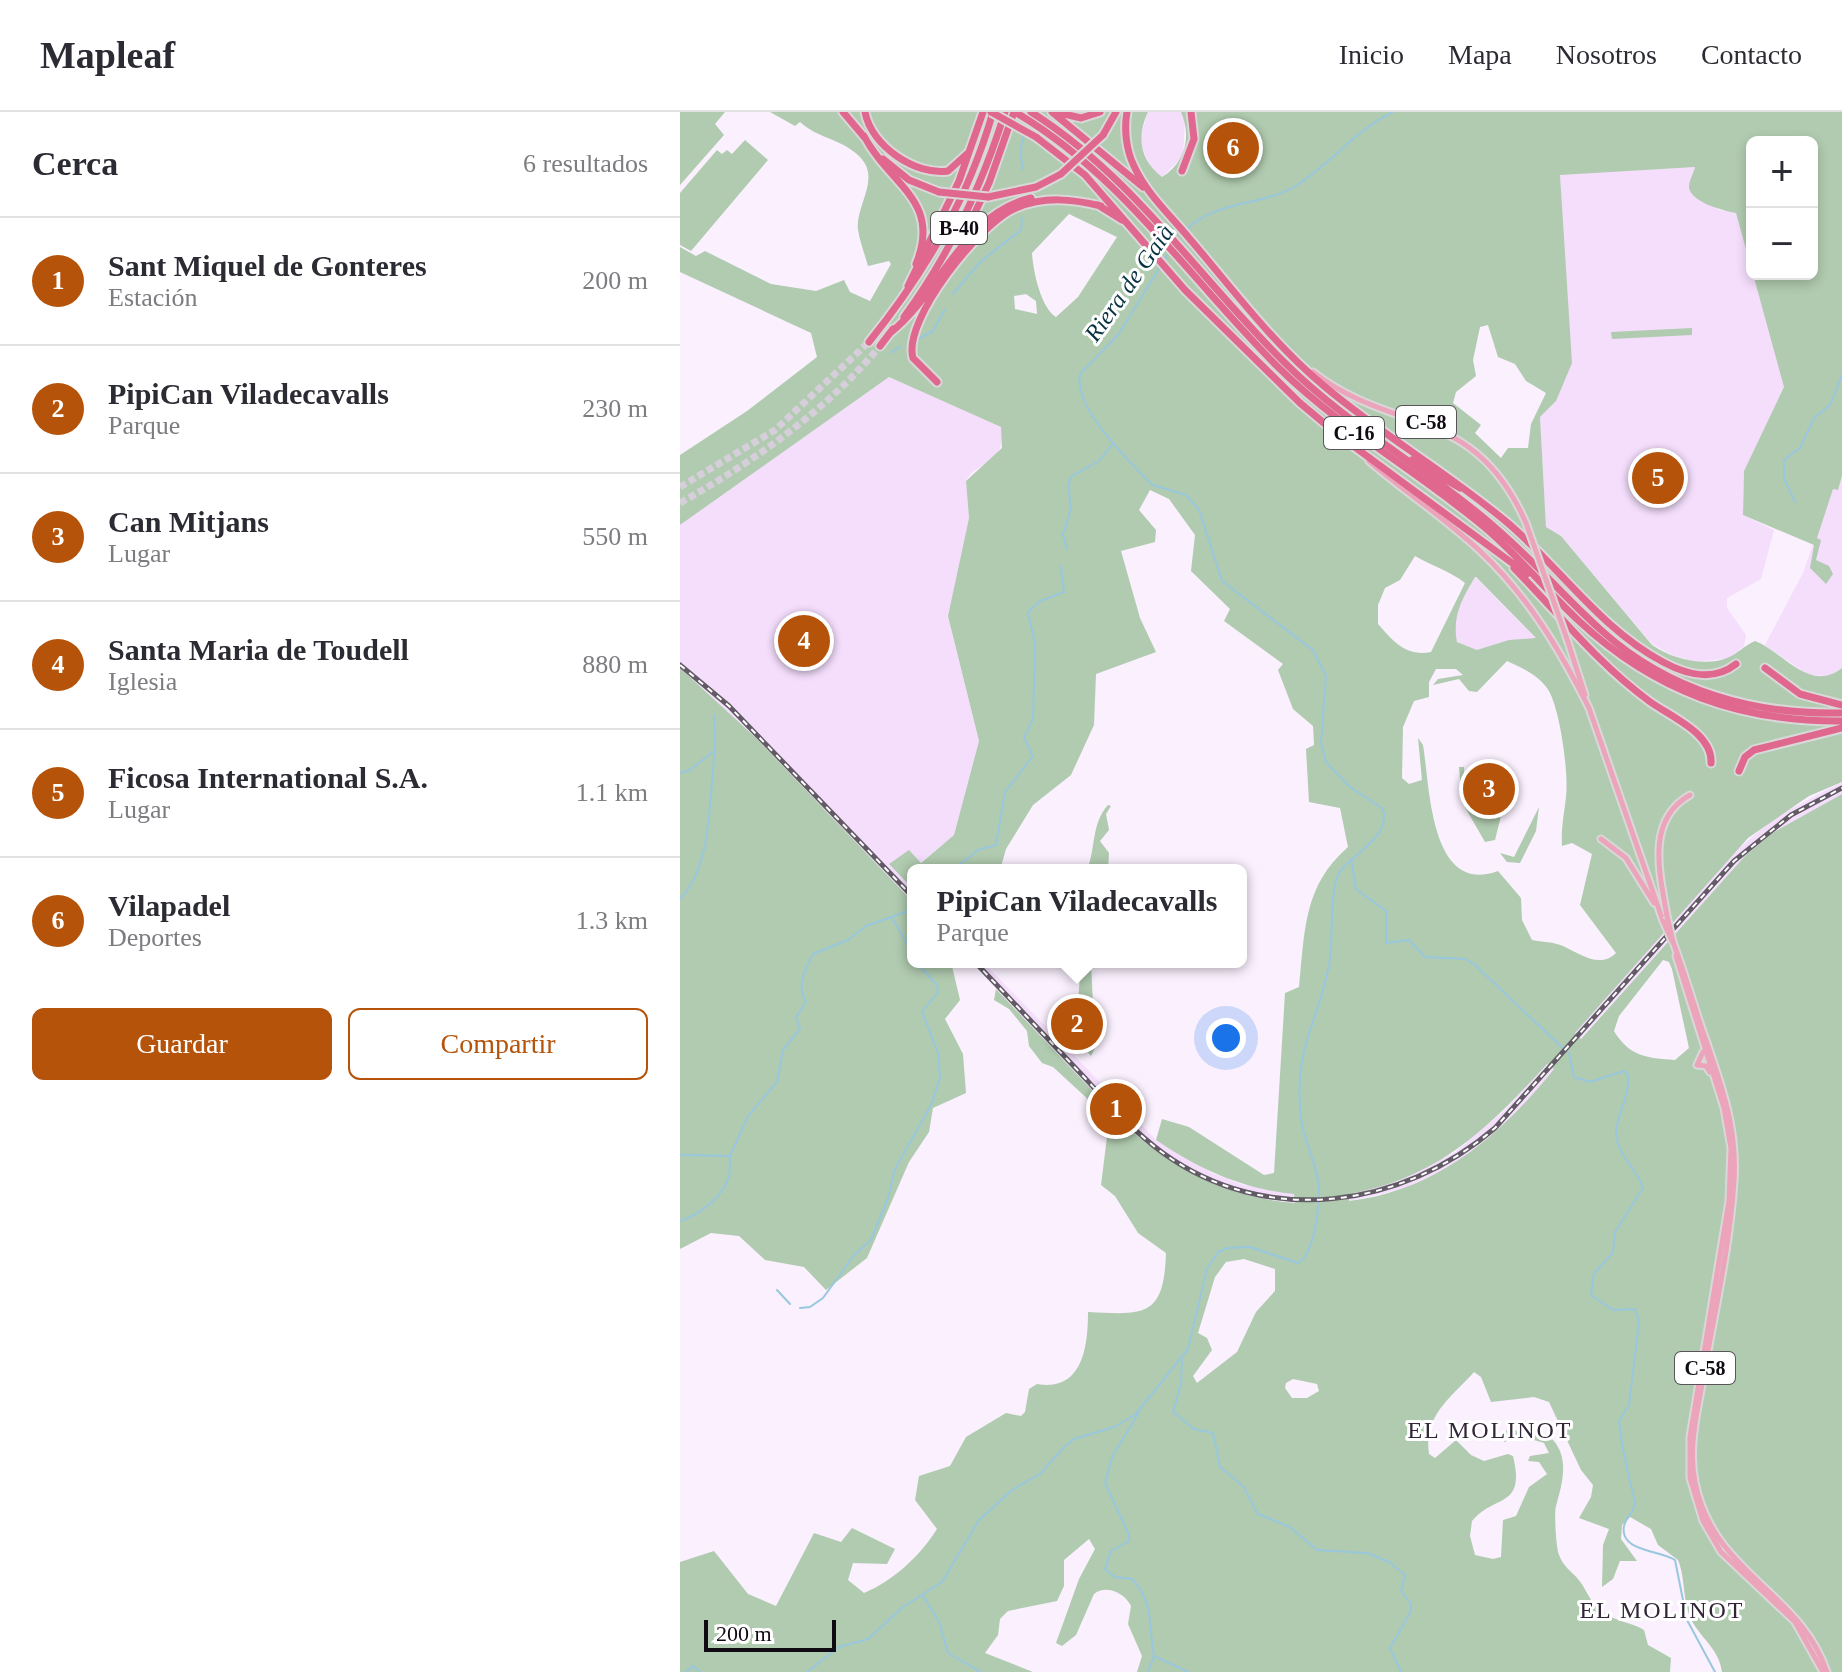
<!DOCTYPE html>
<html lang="es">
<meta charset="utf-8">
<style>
body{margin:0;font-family:Georgia,serif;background:#f2f2f3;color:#2b2b33}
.controls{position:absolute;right:24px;top:24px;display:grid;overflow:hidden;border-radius:12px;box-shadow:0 4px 12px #0003}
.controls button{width:72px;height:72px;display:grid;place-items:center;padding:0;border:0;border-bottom:2px solid #e1e1e2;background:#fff;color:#2b2b33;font:40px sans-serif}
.scale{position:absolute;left:24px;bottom:20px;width:132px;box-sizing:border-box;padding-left:8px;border:4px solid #100b12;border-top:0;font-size:22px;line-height:28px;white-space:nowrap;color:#100b12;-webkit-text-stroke:6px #fff;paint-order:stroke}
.you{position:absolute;left:546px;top:926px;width:28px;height:28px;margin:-20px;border:6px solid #fff;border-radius:50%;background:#1a73e8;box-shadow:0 0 0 12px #1a73e833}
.badge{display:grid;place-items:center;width:52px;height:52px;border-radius:50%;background:#b45309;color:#fff;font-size:26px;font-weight:700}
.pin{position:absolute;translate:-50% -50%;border:4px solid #fff;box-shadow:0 2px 8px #0006}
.popup{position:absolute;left:227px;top:752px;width:340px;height:104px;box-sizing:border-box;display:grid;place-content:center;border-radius:12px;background:#fff;filter:drop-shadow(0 2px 6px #0005);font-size:26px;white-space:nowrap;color:#7c7c81}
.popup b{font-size:30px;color:#2b2b33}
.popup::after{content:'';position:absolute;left:50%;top:100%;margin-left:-16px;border:16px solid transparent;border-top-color:#fff}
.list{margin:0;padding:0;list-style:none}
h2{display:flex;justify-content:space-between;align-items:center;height:104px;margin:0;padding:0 32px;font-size:34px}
h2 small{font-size:26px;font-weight:400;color:#7c7c81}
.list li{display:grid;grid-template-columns:52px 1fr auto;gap:24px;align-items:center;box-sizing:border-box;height:128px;padding:0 32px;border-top:2px solid #e1e1e2}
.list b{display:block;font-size:30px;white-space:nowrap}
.list p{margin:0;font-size:26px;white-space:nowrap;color:#7c7c81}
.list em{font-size:26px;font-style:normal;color:#7c7c81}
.actions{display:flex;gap:16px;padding:24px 32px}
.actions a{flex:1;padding:18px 0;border:2px solid #b45309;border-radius:12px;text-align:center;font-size:28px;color:#b45309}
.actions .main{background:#b45309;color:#fff}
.map{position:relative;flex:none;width:1162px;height:1560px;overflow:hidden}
header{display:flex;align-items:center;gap:48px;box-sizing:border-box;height:112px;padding:0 40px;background:#fff;border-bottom:2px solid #e1e1e2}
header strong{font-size:38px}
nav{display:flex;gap:44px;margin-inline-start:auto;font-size:28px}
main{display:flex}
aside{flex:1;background:#fff}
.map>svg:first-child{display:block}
.built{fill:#f4defc}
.green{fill:#b0cbaf;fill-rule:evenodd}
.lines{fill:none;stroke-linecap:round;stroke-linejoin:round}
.stream{stroke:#99c7de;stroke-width:2}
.highway-tunnel{stroke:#d7cedb;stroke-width:7;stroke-dasharray:7 3.5;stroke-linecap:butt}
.major-casing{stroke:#d9d8d9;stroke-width:9}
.highway-casing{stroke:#d9d8d9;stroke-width:11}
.major{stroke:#eca4bb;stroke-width:5}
.highway{stroke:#e0678e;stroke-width:7}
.rail-casing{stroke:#625b65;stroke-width:5}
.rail{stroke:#fff;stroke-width:2;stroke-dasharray:6;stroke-linecap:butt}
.major-bridge-casing{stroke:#d9d8d9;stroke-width:9;stroke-linecap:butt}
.highway-bridge-casing{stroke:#d9d8d9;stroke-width:11;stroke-linecap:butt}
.major-bridge{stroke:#eca4bb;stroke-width:5}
.highway-bridge{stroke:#e0678e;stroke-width:7}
.labels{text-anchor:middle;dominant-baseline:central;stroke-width:6;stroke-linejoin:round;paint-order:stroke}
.shield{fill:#fff;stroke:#585459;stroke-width:2}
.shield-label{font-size:20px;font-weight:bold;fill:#100b12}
.water-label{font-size:24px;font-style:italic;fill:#083242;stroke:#fff}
.neighbourhood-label{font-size:24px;letter-spacing:2px;fill:#322537;stroke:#fff}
</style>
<header>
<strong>Mapleaf</strong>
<nav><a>Inicio</a><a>Mapa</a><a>Nosotros</a><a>Contacto</a></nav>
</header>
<main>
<aside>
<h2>Cerca<small>6 resultados</small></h2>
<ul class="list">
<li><span class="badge">1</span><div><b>Sant Miquel de Gonteres</b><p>Estación</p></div><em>200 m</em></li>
<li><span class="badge">2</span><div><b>PipiCan Viladecavalls</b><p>Parque</p></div><em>230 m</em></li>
<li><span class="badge">3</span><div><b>Can Mitjans</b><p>Lugar</p></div><em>550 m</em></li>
<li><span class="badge">4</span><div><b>Santa Maria de Toudell</b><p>Iglesia</p></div><em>880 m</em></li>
<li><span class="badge">5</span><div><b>Ficosa International S.A.</b><p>Lugar</p></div><em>1.1 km</em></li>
<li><span class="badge">6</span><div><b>Vilapadel</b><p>Deportes</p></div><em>1.3 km</em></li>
</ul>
<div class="actions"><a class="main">Guardar</a><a>Compartir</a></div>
</aside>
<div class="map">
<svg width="1162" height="1560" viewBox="0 0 1162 1560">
<rect width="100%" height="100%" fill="#faf0fe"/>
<path class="built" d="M468 0H501L505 9 503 44 482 65 472 57 459 29Z
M1015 55 1009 75 1039 98 1056 101 1105 275 1064 359 1063 403 1094 418 1081 467 1047 486V496L1066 523 1064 534 1050 546 1017 550 992 543 972 532 881 424 866 415 860 305 876 289 888 231 880 62Z
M209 265 321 315 323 325 318 343 291 361 286 368 289 406 268 504 299 629 274 723 240 751 209 752 233 777V790L75 625 0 556V413Z
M1162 364V556L1150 564 1128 563 1085 533 1123 461 1153 376 1158 377Z
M795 465 857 527 797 538 777 530 774 517 778 493Z
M1162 670V682L1094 720 1065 744 900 927 895 921 1044 749 1097 704Z
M291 850H303L476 1028 534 1062 563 1073 615 1082V1091L558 1081 527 1070 487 1047 444 1012Z
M867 952 875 957 830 1008 775 1053 722 1077 669 1089 668 1082 716 1069 774 1041 825 998Z"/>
<path class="green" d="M0 0H45L35 12 44 23 0 73Z
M90 0H468C456 25 460 48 482 65 505 51 512 25 501 0H1162V364L1158 378 1153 377 1137 426 1141 428 1136 448 1149 454 1153 462 1146 472 1130 456 1134 433 1063 403 1064 359 1104 275 1073 162H1132V30H1072V159L1056 101C1044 99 1010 90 1009 75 1009 69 1014 60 1015 55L880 63 892 251 876 289 860 305 866 415 881 424 972 533C992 547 1024 555 1047 546 1056 543 1065 533 1075 529 1103 539 1129 582 1162 556V670L1129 684 1068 726 895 921 901 927 1065 744 1094 720 1162 682V1560H1042C1039 1538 1024 1529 1013 1511 1002 1492 1006 1467 998 1448L978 1433 971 1417 950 1405 942 1413 941 1427 957 1449H940L933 1467 922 1475 923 1433 929 1417 899 1406 911 1385 913 1373 901 1358 869 1290 854 1285 811 1290 801 1265 794 1260C772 1285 743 1303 749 1342L755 1346 776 1328 791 1343 804 1349 828 1342 833 1344C846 1397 814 1382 792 1409L790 1424 795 1443 813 1447 821 1445 823 1408 836 1404 849 1375 867 1362 859 1350 848 1349 850 1344 869 1341 864 1331 841 1324 824 1330 822 1323 828 1317 870 1325C891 1344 882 1372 876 1394 874 1401 876 1436 879 1443 883 1454 891 1459 898 1467 908 1479 908 1489 924 1501 937 1510 951 1510 964 1518L968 1533 991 1546 990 1560H457L462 1544 448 1512 451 1494C445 1481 426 1472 414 1482L396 1523 382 1534 376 1531 399 1467 415 1437 409 1427 384 1448V1474L377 1489 328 1499 320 1507 318 1523 305 1541 353 1560H0V1450L34 1439 68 1482 96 1494 134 1421 161 1430 172 1416 215 1437 207 1452 173 1451 168 1468 184 1481C213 1469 240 1444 257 1417L235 1388 239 1364 270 1354 286 1325 326 1301 341 1304 345 1300 349 1277 357 1272C403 1280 408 1234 408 1200 465 1203 484 1205 486 1141L458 1121 435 1084 421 1073 428 1017 437 1020 444 1012C492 1057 549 1086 615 1091L614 1082C562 1077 519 1057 476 1028L482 1007 509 1015 584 1063 594 1061 605 881 619 875C625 819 623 774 668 735L660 696 629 690 626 637 634 633 633 614 613 597 598 558 603 552 544 509 550 497 511 459 515 423 489 387 470 378 459 398 476 418 475 430 441 439 460 506 476 540 416 562 414 613 391 663 353 693 326 737 320 758H233V777L209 752 229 738 241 751 274 723 299 629 268 504 289 406 286 369 322 336 321 315 209 265 0 413V343L67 299 137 245 131 221 0 160V135L16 144 25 139 91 172 136 179 164 168 170 180 190 189 211 152 209 149 188 154C185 143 180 130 178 118 175 92 203 66 178 43 161 27 137 26 120 10L115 14ZM389 102 437 125 398 185 376 205C361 196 353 159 352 141ZM346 182 356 189 357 202 335 197 334 184ZM808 213 818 245 835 252 846 269 866 281 851 312 848 336H828L821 346 795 321 801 313 773 291 776 280 796 264 793 248 800 215ZM735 444C752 454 770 459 785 471L751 540C726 545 713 529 698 512V493L705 476 720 468ZM795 465H796L856 526 829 528 797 538 777 530C772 504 782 487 795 465ZM827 549C842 556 857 562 867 576 880 594 889 662 886 685 884 703 881 715 882 734L892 731 912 742 900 793 936 841C920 857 900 842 883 834 874 830 862 830 852 828L842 808 841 786 818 759C750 784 750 675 743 633L738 626 742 668 729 672 722 666 723 615 734 589 749 585V570L756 557H776L783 563 758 567 753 573 779 567 789 579 797 580ZM983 848 989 850 992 857 1009 936 995 948C966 946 949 944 934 919L939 904ZM867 952 874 957C821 1023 757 1079 669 1089V1082C758 1066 809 1016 867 952ZM564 1147 595 1157V1179L576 1200 557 1240 517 1271 513 1264 532 1238 527 1226 518 1221 535 1165 546 1150ZM613 1267 637 1272 639 1279 627 1286H612L605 1276 606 1271Z
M65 28 88 48 11 139 0 133V81L37 38 42 42 47 38 52 42Z
M1012 216V223L932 227 931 220Z
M0 556 75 625 233 790V850H271L280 888 265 907 283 942 286 981 253 996 249 1020 229 1050 187 1146 146 1178 124 1155 85 1148 59 1124 31 1121 0 1137Z
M779 655H784V677H798L825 688 815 728 805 730 782 690Z
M428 693 431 694 426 702 429 718 420 729 429 741 428 758H407C416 736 411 712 428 693Z
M859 695 856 719 840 751 827 750 820 741 834 745Z
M401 850H411L415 936 411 944 402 934 385 899 398 890Z
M316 877 427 994 423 1001 373 955 362 951 349 934 347 919 329 897 314 888Z"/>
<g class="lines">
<path class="stream" d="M343 57 340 39 344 23
M506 118C536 88 578 95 614 75 649 54 676 17 713 0
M273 182 301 149 341 118 342 106
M240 226 253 219 265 197
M210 241 221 234
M1115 390 1104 367V348L1120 336 1134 306 1150 293 1162 263
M387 437 383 423 391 396 388 372 392 364 419 349 433 331
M0 661 10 658 35 638 34 603
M671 747 676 777 706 799V831L729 828 745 845 785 847 794 852 889 942 894 965 910 970 944 959 948 963C950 983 938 1000 936 1019 935 1041 958 1058 963 1076L935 1120 933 1141 914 1161 911 1183 933 1198 955 1197 959 1210 949 1293 939 1309C942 1337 948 1363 955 1390 954 1401 946 1405 944 1414 939 1440 981 1438 995 1448L1007 1508 1035 1560
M273 758 298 738 316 733 325 680 353 644 344 626 353 607 355 532 348 500 360 489 384 480 381 454
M0 787C33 753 29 683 35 638
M212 806 233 842
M0 1043 50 1044 68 1004 97 970 103 938 120 917 116 905 126 890C116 873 125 858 133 842L168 828 186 814 228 799
M0 1109C19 1103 44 1084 49 1064 51 1058 49 1050 50 1044
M97 1178 110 1192
M120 1196 130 1195 143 1186 174 1143 191 1128 208 1086 215 1057 251 993 260 966 258 941 242 900 258 880 256 872 236 850
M502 1248 501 1271 493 1300 514 1317 533 1321 540 1355 563 1374 578 1402 610 1415 637 1438 687 1441 709 1450 725 1463 721 1479 731 1492V1499L710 1536 721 1560
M459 1300 432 1345 425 1371 449 1423V1429L431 1439 425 1457 435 1465 452 1467C475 1491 468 1515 474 1544L508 1560
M243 1484 259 1510 268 1541 301 1560
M6 1560 13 1554 20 1560
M127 1560 159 1535 188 1527 223 1495 262 1470 299 1408 332 1378 360 1362 385 1334 394 1327 434 1315 455 1303 508 1237 527 1157 538 1140 547 1136 570 1135 618 1151C635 1141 639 1096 639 1077 638 1054 624 1030 621 1006 613 935 637 916 649 853 654 825 649 796 656 768 665 742 712 729 703 697L670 675 646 650 641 631 646 564 633 538 542 469 519 398 506 383 473 373 465 366C443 342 394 296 400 262L438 223 490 139
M468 1560 474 1544"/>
<path class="highway-tunnel" d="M0 375 95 318 189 230
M0 391C74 349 145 300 200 234"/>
<defs>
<path id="major" d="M633 260C715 324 794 292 846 411
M689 349C725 380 765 406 800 439 848 484 880 538 909 596
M888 530 905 583
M909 596 983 809
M921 727 946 746 974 791
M987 804C980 763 965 708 1010 683
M993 830C1003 856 1011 884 1020 911 1038 964 1058 1012 1054 1069 1050 1135 1034 1202 1023 1267 1017 1301 1008 1336 1015 1370 1033 1462 1119 1478 1147 1560
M996 844 1044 996 1051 1036 1049 1089 1010 1325V1366L1023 1409 1041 1440 1115 1510 1143 1560
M1023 940 1017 953 1026 954 1030 960"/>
<path id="highway" d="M163 0 185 26
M185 0C191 34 236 64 268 59L288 41
M335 0C443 63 511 169 599 256 663 319 741 361 809 419 841 447 868 480 899 509 974 579 1060 610 1162 609
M351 0C453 64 519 166 604 250 669 315 750 358 818 418 855 450 886 487 922 519 989 579 1074 603 1162 601
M372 0 463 75
M447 0C444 17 446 38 454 54 466 81 490 103 509 126 552 176 593 232 644 274 703 324 770 362 829 412 881 457 921 517 983 550 1007 563 1033 570 1056 552
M380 1 401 6 420 0
M423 23 436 0
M184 24C210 74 262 88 236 152
M356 25 405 63 505 178 620 291 657 322 847 462
M203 47 229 68 259 80
M502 59 514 27 511 0
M308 85 356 75 381 62
M418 93 442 108
M282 128 309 71 334 0
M228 174 279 69 303 0
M224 205C270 142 302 74 325 0
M210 221C262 180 281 103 351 86
M189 230C246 159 288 87 313 0
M200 234 213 217
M257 270 233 246C222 208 301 110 336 96 364 84 392 87 421 94
M732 348 780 376
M834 456C878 501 918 552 969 589 989 604 1033 621 1031 651
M1085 556 1120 582 1162 593
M1059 659 1065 645 1074 638 1162 616"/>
</defs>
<use href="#major" class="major-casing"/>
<use href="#highway" class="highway-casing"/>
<use href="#major" class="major"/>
<use href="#highway" class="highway"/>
<defs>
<path id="rail" d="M0 553 49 594 233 785
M295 850C331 888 368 927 404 965 429 992 454 1020 483 1041 587 1116 722 1096 815 1016L1054 749 1111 703 1162 676"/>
</defs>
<use href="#rail" class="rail-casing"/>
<use href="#rail" class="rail"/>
<defs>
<path id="major-bridge" d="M846 411 888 530
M987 804 993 830
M983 809 992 829"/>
<path id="highway-bridge" d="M311 0 356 25
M381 62 423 23
M259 80 308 85"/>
</defs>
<use href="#major-bridge" class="major-bridge-casing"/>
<use href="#highway-bridge" class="highway-bridge-casing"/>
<use href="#major-bridge" class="major-bridge"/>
<use href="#highway-bridge" class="highway-bridge"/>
</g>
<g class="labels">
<g class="shield">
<rect x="251" y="100" width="56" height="32" rx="6"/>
<rect x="716" y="294" width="60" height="32" rx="6"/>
<rect x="644" y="305" width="60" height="32" rx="6"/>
<rect x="995" y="1240" width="60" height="32" rx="6"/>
</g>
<g class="shield-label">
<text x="279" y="116">B-40</text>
<text x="746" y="310">C-58</text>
<text x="674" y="321">C-16</text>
<text x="1025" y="1256">C-58</text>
</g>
<g class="water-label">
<text transform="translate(449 171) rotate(-55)">Riera de Gaià</text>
</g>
<g class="neighbourhood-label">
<text x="810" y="1318">EL MOLINOT</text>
<text x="982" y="1498">EL MOLINOT</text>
</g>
</g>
</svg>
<div class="controls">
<button>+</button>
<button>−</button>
</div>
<div class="scale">200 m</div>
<div class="you"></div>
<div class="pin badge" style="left:436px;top:997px">1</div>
<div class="pin badge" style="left:397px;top:912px">2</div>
<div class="popup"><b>PipiCan Viladecavalls</b>Parque</div>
<div class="pin badge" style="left:809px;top:677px">3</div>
<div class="pin badge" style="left:124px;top:529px">4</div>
<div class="pin badge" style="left:978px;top:366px">5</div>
<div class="pin badge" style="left:553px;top:36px">6</div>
</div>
</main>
